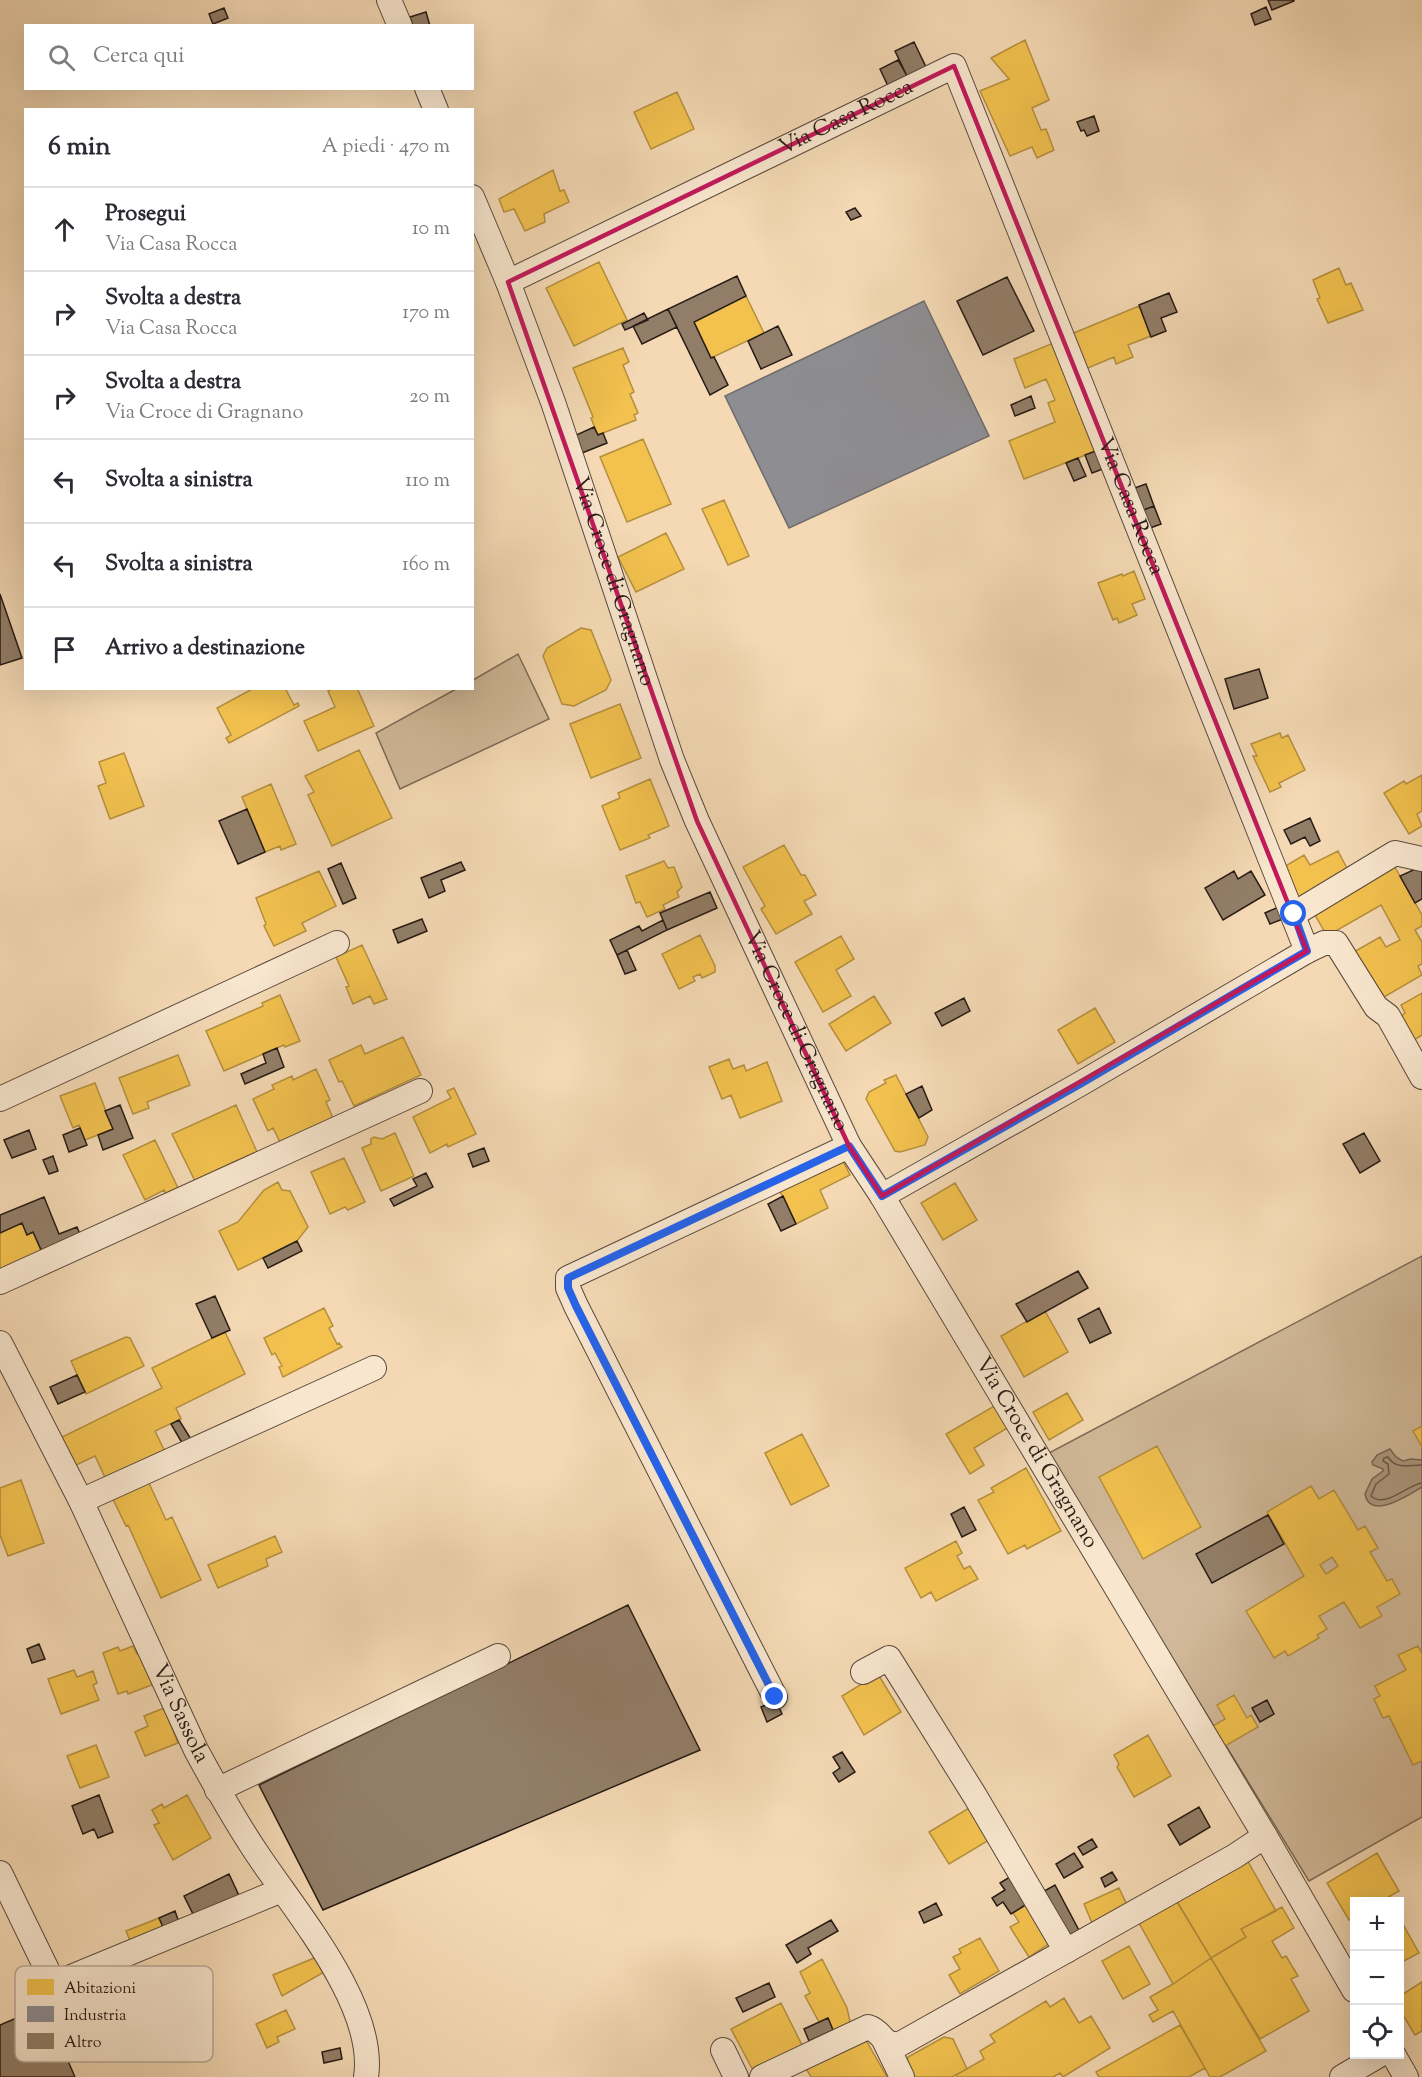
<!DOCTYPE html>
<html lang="it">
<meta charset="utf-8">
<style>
body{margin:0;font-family:"Sorts Mill Goudy",serif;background:#f7f7f7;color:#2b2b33}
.controls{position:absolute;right:18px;bottom:18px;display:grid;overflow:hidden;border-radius:0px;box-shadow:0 6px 24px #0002}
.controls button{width:54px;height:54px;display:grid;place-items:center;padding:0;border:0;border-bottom:2px solid #e1e1e2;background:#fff;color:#2b2b33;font:30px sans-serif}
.stop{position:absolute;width:18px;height:18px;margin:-14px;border:4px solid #2563eb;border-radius:50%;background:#fff}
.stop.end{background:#2563eb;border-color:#fff;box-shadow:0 2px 6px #0008}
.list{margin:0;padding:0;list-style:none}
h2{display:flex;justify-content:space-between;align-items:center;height:78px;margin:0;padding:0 24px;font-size:26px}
h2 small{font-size:20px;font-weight:400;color:#7c7c81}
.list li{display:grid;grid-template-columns:39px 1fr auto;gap:18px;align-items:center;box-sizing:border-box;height:84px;padding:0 24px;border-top:2px solid #e1e1e2}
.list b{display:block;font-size:22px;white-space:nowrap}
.list p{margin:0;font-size:20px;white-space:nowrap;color:#7c7c81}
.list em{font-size:20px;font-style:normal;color:#7c7c81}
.icon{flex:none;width:33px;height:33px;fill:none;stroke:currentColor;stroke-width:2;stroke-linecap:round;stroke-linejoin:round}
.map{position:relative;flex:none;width:1422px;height:2077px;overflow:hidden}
.search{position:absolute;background:#fff;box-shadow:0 6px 24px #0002;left:24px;top:24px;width:450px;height:66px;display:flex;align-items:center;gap:15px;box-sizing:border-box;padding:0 21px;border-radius:0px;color:#7c7c81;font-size:22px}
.panel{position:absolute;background:#fff;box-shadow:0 6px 24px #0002;left:24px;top:108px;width:450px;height:582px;border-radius:0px}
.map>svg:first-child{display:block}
.green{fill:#d1b999;stroke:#7c6a57;stroke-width:1.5}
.water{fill:#ae987e;stroke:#786654;stroke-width:1.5}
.homes{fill:#f2c14e;stroke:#b58f3d;stroke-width:1.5;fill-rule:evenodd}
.industry{fill:#8d8d92;stroke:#6e6b6c;stroke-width:1.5}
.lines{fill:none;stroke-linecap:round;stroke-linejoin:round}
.shore{stroke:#6a5a4a;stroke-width:1.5}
.building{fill:#927e68;stroke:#271b15;stroke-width:1.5}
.minor-casing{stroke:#5a4a3d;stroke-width:26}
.minor{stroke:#f8e6ce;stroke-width:24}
.route{stroke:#2563eb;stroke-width:8}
.marked{fill:none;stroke:#c2185b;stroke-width:4.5;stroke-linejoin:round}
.labels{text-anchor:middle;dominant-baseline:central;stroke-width:6;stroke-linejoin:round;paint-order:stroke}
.street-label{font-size:22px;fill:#271b15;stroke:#f8e6ce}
.key{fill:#f8e6ce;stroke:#b9a996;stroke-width:1.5}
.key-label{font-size:16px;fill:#271b15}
</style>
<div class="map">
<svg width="1422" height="2077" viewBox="0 0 1422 2077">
<rect width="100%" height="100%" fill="#f4d9b4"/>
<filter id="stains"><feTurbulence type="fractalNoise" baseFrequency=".00333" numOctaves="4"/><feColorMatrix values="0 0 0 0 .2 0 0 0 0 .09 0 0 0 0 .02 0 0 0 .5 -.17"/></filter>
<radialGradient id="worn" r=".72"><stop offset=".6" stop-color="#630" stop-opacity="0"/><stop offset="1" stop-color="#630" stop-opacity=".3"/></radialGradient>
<path class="green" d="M518 654 549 719 400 789 376 733 456 689 472 688 473 680Z
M1422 1256V1817L1309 1881 1047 1454Z"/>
<path class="water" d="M1390 1449 1396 1457 1403 1461 1411 1459 1422 1460V1487C1409 1495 1370 1521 1365 1494L1372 1479 1383 1471V1469L1373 1465 1372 1462 1377 1455Z"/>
<path class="homes" d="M1025 40 1049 100 1032 108 1041 130 1046 129 1054 150 1037 158 1032 147 1010 156 980 91 1009 79 991 58Z
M677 92 694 129 651 149 634 112Z
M553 170 560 191 564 190 569 202 544 214 545 222 525 231 514 209 504 212 499 199Z
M599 262 627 320 574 346 546 288Z
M1339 268 1346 285 1351 283 1363 310 1328 323 1317 299 1320 298 1313 280Z
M746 296 764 333 711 358 694 322Z
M1139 306 1151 336 1128 345 1133 357 1116 364 1114 357 1083 370 1069 335Z
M1056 342 1101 449 1024 479 1009 441 1055 422 1048 403 1055 400 1046 379 1025 388 1014 359Z
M623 348 629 362 623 365 634 392 630 394 638 413 634 415 636 420 598 435 591 418 593 417 573 368Z
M643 439 671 504 627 522 600 457Z
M724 500 749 556 728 565 702 509Z
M666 533 684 569 636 592 618 557Z
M1134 571 1145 599 1132 604 1137 615 1119 623 1117 618 1113 620 1098 583 1122 574 1123 576Z
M581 628 591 630 611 680 606 690 574 706 562 704 543 656 547 648Z
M254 688H285L294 705 298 703 299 706 229 743 226 738 231 735 217 708Z
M333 688H357L374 726 318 751 304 721 335 707 328 691Z
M620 704 641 758 591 778 570 724Z
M1280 733 1282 738 1288 735 1305 770 1279 783 1281 787 1270 792 1253 756H1257L1251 744Z
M359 750 392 818 332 846 308 795 314 792 305 776Z
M124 753 144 806 110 819 98 786 106 783 99 762Z
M1422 775V811L1417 814 1422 826 1409 834 1384 793 1404 781 1406 784Z
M650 779 669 826 648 835 650 838 620 850 602 806 620 798 618 793Z
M271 784 296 844 281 850 280 846 265 852 242 797Z
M784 845 801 875H805L816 895 804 901 812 914 776 934 761 909 765 906 743 867Z
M1338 851 1350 874 1298 907 1282 868 1304 855 1310 865Z
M664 861 668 868 674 867 682 887 677 892 679 897 663 905 665 909 647 917 640 902 636 903 626 876Z
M1392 862 1422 915V926L1415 930 1422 942V964L1418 966 1422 975 1379 1000 1352 953 1380 937 1386 947 1400 940 1381 905 1327 936 1311 908Z
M319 871 336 906 302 923 306 931 274 946 264 926 266 924 256 898Z
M700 935 715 966V972L702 978 700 974 693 977 695 981 679 989 662 954Z
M841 936 854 959 836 970 851 996 823 1012 795 962Z
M362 945 387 999 374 1004 370 996 353 1004 346 987 349 986 336 957Z
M1422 993V1035L1414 1040 1401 1016 1405 1013 1401 1005Z
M280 995 300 1041 285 1047 284 1045 224 1071 206 1031 263 1006 262 1003Z
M874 996 891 1023 846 1051 829 1024Z
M1095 1008 1115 1042 1078 1064 1058 1030Z
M403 1037 421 1075 354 1106 342 1081 339 1082 329 1060 361 1045 365 1054Z
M178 1055 190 1085 147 1102 149 1108 133 1114 119 1078Z
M729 1059 733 1069 744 1065 746 1071 767 1062 782 1101 740 1118 731 1095 722 1099 709 1067Z
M316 1069 330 1100 326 1102 333 1118 280 1142 273 1128 268 1131 253 1099 274 1089 272 1085 292 1076 293 1080Z
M896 1075 928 1137 925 1145 900 1152 895 1151 866 1099 869 1092 886 1083 884 1080Z
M95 1083 113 1129 85 1140 79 1125 73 1128 60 1096Z
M454 1088 476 1134 448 1147 447 1144 430 1153 413 1117 451 1098 447 1091Z
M236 1105 257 1152V1161L242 1168 238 1160 195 1181 172 1134Z
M395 1133 414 1176 381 1191 362 1148 371 1144V1139L374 1137 382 1139Z
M155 1140 178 1188 166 1194 164 1190 145 1200 123 1155Z
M841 1157 850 1175 820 1190 828 1208 796 1224 778 1187Z
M344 1158 365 1202 348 1210 345 1207 330 1214 311 1172Z
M278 1182 282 1190 290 1191 308 1227 297 1241 238 1270 219 1231 238 1222 264 1190Z
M955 1183 977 1220 943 1240 921 1203Z
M22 1223 27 1235 33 1232 44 1258 0 1276V1233Z
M324 1308 333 1326 329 1328 337 1344 339 1343 342 1347 283 1377 279 1367 282 1366 275 1353 272 1355 264 1338Z
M1045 1311 1068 1352 1024 1377 1001 1336Z
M225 1332 245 1374 176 1408 181 1419 155 1431 168 1458 109 1486 95 1456 74 1466 60 1438 162 1388 152 1368Z
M126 1337 130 1338 144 1366 86 1394 71 1361Z
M1067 1393 1083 1420 1049 1440 1033 1412Z
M996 1405 1009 1427 974 1448 984 1465 970 1474 946 1434Z
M1422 1426V1447L1413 1431Z
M802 1434 829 1486 791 1505 765 1453Z
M1157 1446 1201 1527 1143 1559 1099 1477Z
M1026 1468 1061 1531 1027 1549 1025 1545 1008 1554 978 1500 994 1492 991 1488Z
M21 1480 44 1543 8 1556 0 1535V1488Z
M148 1481 166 1520 172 1517 201 1580 161 1598 128 1525 126 1526 112 1497Z
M1311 1486 1319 1499 1334 1490 1358 1530 1365 1526 1378 1548 1370 1552 1387 1581 1392 1579 1400 1594 1377 1607 1382 1616 1360 1628 1344 1602 1319 1616 1327 1629 1317 1635 1319 1638 1288 1656 1285 1651 1274 1658 1246 1611 1304 1576 1267 1512ZM1332 1557 1338 1566 1326 1574 1320 1565Z
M275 1536 282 1552 266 1559 268 1566 218 1588 208 1565Z
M956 1541 962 1553 957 1556 964 1569 970 1566 978 1579 936 1601 931 1592 921 1598 905 1568Z
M133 1646 137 1654 144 1651 157 1683 128 1694 127 1691 118 1694 103 1653 118 1647 120 1651Z
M1418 1646 1422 1654V1761L1413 1765 1389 1716 1383 1718 1374 1699 1380 1696 1375 1686 1406 1670 1398 1655Z
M74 1670 77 1677 93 1671 97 1683 93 1685 99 1700 61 1714 48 1679Z
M878 1674 901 1712 864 1735 842 1696Z
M1234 1695 1247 1718 1251 1715 1258 1727 1225 1746 1213 1726 1225 1719 1217 1705Z
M164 1708 178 1743 145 1756 135 1732 148 1726 144 1716Z
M1148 1735 1171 1776 1134 1797 1117 1767 1119 1764 1114 1755Z
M96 1745 109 1777 80 1788 67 1756Z
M187 1795 211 1838 173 1860 154 1825 159 1823 152 1810 162 1804 164 1808Z
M969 1808 989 1840 949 1864 929 1832Z
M1377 1853 1399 1891 1380 1902H1354V1917L1349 1920 1327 1883Z
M1246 1858 1276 1911 1241 1929 1246 1937 1211 1958 1175 1898Z
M1119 1888 1128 1907 1092 1923 1084 1904Z
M1177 1902 1211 1958 1173 1984 1139 1923Z
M1029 1903 1053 1941 1029 1957 1010 1927 1019 1922 1013 1913Z
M1282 1907 1294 1928 1272 1941 1282 1958 1286 1956 1298 1976 1291 1979 1309 2011 1260 2039 1211 1958 1246 1937 1241 1929Z
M159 1918 166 1934 133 1948 126 1931Z
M1400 1919 1419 1953 1400 1963Z
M980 1938 999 1971 960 1994 949 1975 960 1969 953 1957 961 1953 959 1949Z
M1129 1946 1150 1984 1123 1999 1102 1961Z
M319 1956 326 1971 282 1996 273 1975Z
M1211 1958 1266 2051 1220 2077H1210L1173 2011 1153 2022 1149 2015 1158 2010 1150 1997 1173 1984Z
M822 1959 847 2008 851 2026 835 2034 828 2018 819 2022 805 1996 810 1993 800 1972Z
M1422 1982V2031L1415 2035 1400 2010V1996Z
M1064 1998 1079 2023 1091 2016 1110 2048 1063 2077 1060 2073 1053 2077H957L956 2075 984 2059 980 2051 995 2042 990 2035 1046 2001 1050 2007Z
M781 2003 804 2049 755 2074 731 2029Z
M286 2010 295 2029 277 2037 279 2042 267 2048 256 2024Z
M1180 2025 1205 2068 1189 2077H1099L1096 2072Z
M863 2035 886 2075 896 2071 899 2077H811L802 2062Z
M944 2037 953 2039 967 2069 952 2077H910L905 2067 908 2057Z"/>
<path class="industry" d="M924 301 989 436 789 528 725 396Z"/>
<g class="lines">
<path class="shore" d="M1422 1465C1409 1465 1396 1470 1388 1457L1384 1458 1383 1461 1388 1464 1389 1474 1376 1484 1371 1496C1385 1509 1407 1485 1422 1483"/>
</g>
<path class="building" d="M1268 0H1294V1L1272 10Z
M1266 7 1271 19 1255 25 1251 14Z
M224 8 228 18 213 24 209 14Z
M426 12 430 26H413L410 17Z
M914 42 926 67 907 76 895 51Z
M898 60 907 76 888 86 880 69Z
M1094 116 1099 131 1087 136 1084 130 1081 131 1077 122Z
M855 208 861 216 851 220 846 212Z
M737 276 746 296 694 322 711 358 714 357 728 385 710 395 668 309Z
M1007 277 1034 331 983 355 957 301Z
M1169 293 1177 312 1161 318 1166 331 1151 337 1139 305Z
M668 309 677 327 642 344 633 326Z
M644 313 648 320 625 330 622 324Z
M778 326 792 355 761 369 748 341Z
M1031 396 1035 408 1015 416 1011 405Z
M594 427 598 435 603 433 607 443 582 453 574 436Z
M1101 449 1108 467 1092 473 1085 455Z
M1078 458 1086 476 1074 481 1066 463Z
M1146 484 1154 506 1141 511 1132 489Z
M1154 506 1161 524 1150 528 1141 511Z
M0 594 22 658 0 665Z
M1259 669 1268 698 1234 709 1225 679Z
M247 809 265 852 238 864 219 821Z
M1310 818 1320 841 1310 846 1305 837 1291 844 1284 830Z
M461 862 465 870 441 880 445 891 429 898 421 878Z
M341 863 356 898 343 904 328 869Z
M1422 866V899L1415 903 1400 876Z
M1234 871 1238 879 1251 871 1265 895 1223 920 1205 888Z
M710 892 717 908 667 930 660 913Z
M1283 905 1288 917 1270 924 1265 913Z
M422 919 427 931 398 943 393 930Z
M663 920 667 930 617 955 610 940 639 926 642 931Z
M627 950 636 970 625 974 617 955Z
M964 998 970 1011 942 1026 935 1013Z
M277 1048 284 1067 245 1084 241 1074 266 1063 263 1054Z
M922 1086 932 1110 919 1118 906 1094Z
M120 1105 133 1138 103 1150 98 1135 113 1129 105 1111Z
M80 1128 87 1145 69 1152 63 1135Z
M29 1130 36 1149 12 1158 4 1140Z
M1364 1133 1380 1161 1360 1173 1343 1144Z
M484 1148 489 1161 473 1167 468 1154Z
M53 1156 58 1171 49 1174 43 1160Z
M426 1173 433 1187 394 1206 390 1199 417 1186 413 1179Z
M783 1196 796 1224 781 1231 768 1204Z
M44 1197 59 1234 77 1227 84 1244 43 1254 33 1232 27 1235 22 1223 0 1233V1215Z
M297 1241 302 1251 268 1268 263 1258Z
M1078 1271 1088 1288 1027 1322 1016 1304Z
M215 1296 230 1330 212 1338 196 1304Z
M1099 1308 1111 1333 1090 1343 1078 1319Z
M77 1375 85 1392 58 1404 50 1387Z
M179 1420 194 1444 185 1448 171 1424Z
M964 1507 976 1530 962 1537 951 1514Z
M1268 1515 1284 1544 1212 1583 1196 1554Z
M628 1605 700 1750 323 1910 259 1785Z
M39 1644 45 1659 32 1663 27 1649Z
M1267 1700 1274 1714 1260 1722 1252 1708Z
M776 1701 782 1714 767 1722 761 1707Z
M842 1752 855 1772 839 1782 833 1773 840 1768 833 1757Z
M99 1795 113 1832 98 1838 94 1829 83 1834 72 1806Z
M1199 1807 1210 1827 1180 1845 1168 1825Z
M1092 1839 1097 1847 1083 1855 1078 1847Z
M1074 1853 1083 1867 1064 1878 1056 1864Z
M1112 1872 1117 1880 1105 1887 1101 1878Z
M229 1874 241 1900 197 1922 184 1896Z
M1013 1875 1030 1902 1011 1914 1003 1902 997 1906 992 1898 1005 1890 1000 1883Z
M1055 1885 1082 1936 1066 1945 1039 1894Z
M936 1903 942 1915 924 1923 919 1912Z
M175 1911 181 1928 166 1934 159 1918Z
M831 1920 838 1931 808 1948 811 1954 797 1963 786 1945Z
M769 1983 775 1997 743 2012 736 1998Z
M44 2006 75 2077H0V2025Z
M828 2018 833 2030 809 2041 804 2029Z
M340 2048 342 2059 324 2063 322 2052Z"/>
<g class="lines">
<defs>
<g id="minor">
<path d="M389 0 400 26"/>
<path d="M427 88 436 110"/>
<path id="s1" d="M472 197 508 282 553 402 672 760 697 821 849 1146 882 1196 1265 1836 1354 1990"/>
<path id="s2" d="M508 282 954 66 1307 951"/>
<path d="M1294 914 1395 853 1422 859"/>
<path d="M0 1099 337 943"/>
<path d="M882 1196 1080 1084 1307 951 1324 943H1336L1376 1007 1388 1016 1422 1077"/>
<path d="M0 1282 420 1091"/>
<path id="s3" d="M0 1343 81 1501 196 1750C215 1785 234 1819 256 1852 294 1910 377 2005 366 2077"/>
<path d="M81 1501 374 1368"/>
<path d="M863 1672 889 1658 975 1796 1066 1951"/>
<path d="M775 1697 576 1306 568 1288V1278L849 1146"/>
<path d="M217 1790 498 1656"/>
<path d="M0 1873 54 1984 282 1890"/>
<path d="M885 2042 902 2077"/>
<path d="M723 2050 736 2077"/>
<path d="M1393 2054 1406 2077"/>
<path d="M762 2077 868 2027C884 2032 881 2046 900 2044L1235 1856 1265 1836"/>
<path d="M1342 2077 1381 2054"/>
</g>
</defs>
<use href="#minor" class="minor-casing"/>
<use href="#minor" class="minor"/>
</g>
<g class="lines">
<path class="route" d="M775 1697 576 1306 568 1288V1278L849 1146 882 1196 1080 1084 1307 951 1294 914"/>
</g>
<path class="marked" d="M954 66 1307 951 882 1196 849 1146 697 821 508 282Z"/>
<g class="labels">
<g class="street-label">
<text stroke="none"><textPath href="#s2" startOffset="376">Via Casa Rocca</textPath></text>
<text stroke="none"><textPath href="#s2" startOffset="970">Via Casa Rocca</textPath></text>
<text stroke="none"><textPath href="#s1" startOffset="410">Via Croce di Gragnano</textPath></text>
<text stroke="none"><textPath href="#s1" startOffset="896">Via Croce di Gragnano</textPath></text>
<text stroke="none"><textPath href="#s1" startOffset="1382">Via Croce di Gragnano</textPath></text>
<text stroke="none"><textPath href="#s3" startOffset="412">Via Sassola</textPath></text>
</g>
</g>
<rect x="15" y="1966" width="198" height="96" rx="9" class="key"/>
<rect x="27" y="1979" width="27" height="16" fill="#f2c14e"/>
<rect x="27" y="2006" width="27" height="16" fill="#8d8d92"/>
<rect x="27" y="2033" width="27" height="16" fill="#927e68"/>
<g class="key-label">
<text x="64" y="1993">Abitazioni</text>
<text x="64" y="2020">Industria</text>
<text x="64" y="2047">Altro</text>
</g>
<rect width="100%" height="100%" filter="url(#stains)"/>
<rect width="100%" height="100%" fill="url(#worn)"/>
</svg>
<div class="controls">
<button>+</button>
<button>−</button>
<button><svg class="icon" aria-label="locate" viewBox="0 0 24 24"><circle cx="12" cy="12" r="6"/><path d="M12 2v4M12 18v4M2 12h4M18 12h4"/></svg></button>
</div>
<div class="stop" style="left:1294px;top:914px"></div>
<div class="stop end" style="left:775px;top:1697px"></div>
<div class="search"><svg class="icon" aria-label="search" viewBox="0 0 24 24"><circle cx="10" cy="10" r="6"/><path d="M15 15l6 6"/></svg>Cerca qui</div>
<section class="panel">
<h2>6 min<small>A piedi · 470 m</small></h2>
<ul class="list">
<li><svg class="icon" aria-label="ahead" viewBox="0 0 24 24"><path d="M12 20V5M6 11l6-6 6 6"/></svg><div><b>Prosegui</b><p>Via Casa Rocca</p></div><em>10 m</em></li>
<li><svg class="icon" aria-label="right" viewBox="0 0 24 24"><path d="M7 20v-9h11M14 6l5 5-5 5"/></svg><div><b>Svolta a destra</b><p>Via Casa Rocca</p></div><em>170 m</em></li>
<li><svg class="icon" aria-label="right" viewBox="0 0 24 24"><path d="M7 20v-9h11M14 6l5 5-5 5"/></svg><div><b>Svolta a destra</b><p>Via Croce di Gragnano</p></div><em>20 m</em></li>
<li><svg class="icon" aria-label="left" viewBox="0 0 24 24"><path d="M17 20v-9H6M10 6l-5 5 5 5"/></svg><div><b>Svolta a sinistra</b></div><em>110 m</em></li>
<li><svg class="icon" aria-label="left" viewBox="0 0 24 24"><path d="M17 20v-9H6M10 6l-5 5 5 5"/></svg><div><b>Svolta a sinistra</b></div><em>160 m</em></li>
<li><svg class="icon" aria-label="arrive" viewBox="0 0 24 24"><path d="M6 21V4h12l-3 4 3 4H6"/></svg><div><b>Arrivo a destinazione</b></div></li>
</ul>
</section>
</div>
